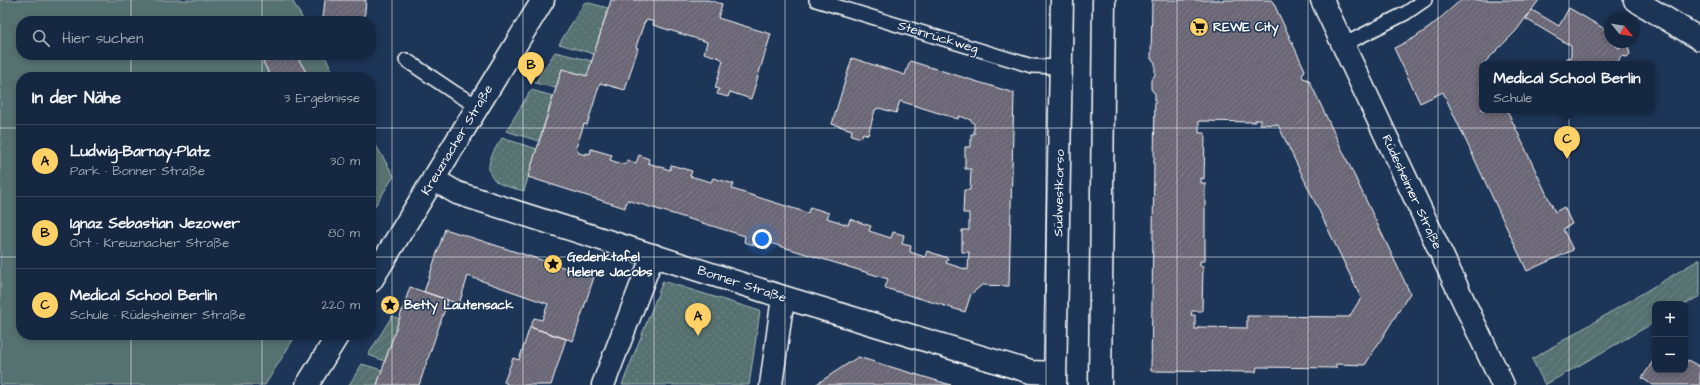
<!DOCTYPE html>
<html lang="de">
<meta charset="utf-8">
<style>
body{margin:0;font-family:"Architects Daughter",sans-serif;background:#1f3048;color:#f1f3f6}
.controls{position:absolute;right:12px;bottom:12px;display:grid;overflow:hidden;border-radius:8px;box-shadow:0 2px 6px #0003}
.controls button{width:36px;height:36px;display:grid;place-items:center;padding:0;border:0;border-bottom:1px solid #35445a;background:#162841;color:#f1f3f6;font:20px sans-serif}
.compass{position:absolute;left:1604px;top:12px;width:36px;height:36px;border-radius:50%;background:#162841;box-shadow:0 2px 6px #0003;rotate:120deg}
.you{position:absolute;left:762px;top:239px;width:14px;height:14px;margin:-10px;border:3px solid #fff;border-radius:50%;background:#1a73e8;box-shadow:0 0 0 6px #1a73e833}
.badge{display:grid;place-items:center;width:26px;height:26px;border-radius:50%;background:#ffd166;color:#111;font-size:13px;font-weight:700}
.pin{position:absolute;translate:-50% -33px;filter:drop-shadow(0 1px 2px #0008)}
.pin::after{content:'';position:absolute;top:21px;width:14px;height:12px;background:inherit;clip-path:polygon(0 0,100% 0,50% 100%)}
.popup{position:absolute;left:1479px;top:61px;width:176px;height:52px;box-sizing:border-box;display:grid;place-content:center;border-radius:8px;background:#162841;filter:drop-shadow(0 1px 3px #0005);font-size:13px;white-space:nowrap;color:#9ea6b1}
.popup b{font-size:15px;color:#f1f3f6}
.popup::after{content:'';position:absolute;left:50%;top:100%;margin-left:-8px;border:8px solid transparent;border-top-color:#162841}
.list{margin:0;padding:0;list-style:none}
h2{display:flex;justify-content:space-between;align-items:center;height:52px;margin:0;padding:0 16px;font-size:17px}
h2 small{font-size:13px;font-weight:400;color:#9ea6b1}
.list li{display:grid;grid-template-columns:26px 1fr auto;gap:12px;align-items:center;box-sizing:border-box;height:72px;padding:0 16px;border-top:1px solid #35445a}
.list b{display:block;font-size:15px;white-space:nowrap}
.list p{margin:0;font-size:13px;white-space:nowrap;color:#9ea6b1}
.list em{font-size:13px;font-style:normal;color:#9ea6b1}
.icon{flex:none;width:22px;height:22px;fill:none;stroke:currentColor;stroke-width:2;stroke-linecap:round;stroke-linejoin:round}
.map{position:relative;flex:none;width:1700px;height:385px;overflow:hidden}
.search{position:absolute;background:#162841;box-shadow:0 2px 6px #0003;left:16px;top:16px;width:360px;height:44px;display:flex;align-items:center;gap:10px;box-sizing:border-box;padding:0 14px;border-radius:16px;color:#9ea6b1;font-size:15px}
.panel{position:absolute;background:#162841;box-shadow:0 2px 6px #0003;left:16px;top:72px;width:360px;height:268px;border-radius:16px}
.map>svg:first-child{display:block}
.grass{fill:url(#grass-dots);stroke:#aab8b7}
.garden{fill:url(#garden-furrows);stroke:#aab8b7}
.pitch{fill:#54716f;stroke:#aab8b7}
.building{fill:url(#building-hatch);stroke:#fff;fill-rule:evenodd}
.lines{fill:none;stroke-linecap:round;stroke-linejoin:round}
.service-casing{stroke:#fff;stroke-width:16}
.minor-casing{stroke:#fff;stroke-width:25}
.tertiary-casing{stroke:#fff;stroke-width:25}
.service{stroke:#1d3557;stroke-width:13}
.minor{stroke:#1d3557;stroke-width:22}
.tertiary{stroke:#1d3557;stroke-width:22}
.grid{fill:none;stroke:#fff;stroke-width:1;stroke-opacity:0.55}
.labels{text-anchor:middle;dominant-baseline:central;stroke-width:3;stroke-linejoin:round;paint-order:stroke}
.poi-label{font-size:13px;font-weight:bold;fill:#fff;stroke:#1d3557;text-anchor:start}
.street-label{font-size:13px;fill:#fff;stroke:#1d3557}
</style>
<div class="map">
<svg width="1700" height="385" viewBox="0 0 1700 385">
<defs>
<pattern id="grass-dots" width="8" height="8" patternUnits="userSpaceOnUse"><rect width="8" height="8" fill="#54716f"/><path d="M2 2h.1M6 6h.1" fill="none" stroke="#6e8685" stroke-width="1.8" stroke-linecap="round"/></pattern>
<pattern id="garden-furrows" width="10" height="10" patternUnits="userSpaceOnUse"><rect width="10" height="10" fill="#54716f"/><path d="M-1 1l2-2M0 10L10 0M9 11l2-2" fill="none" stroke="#6e8685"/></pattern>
<pattern id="building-hatch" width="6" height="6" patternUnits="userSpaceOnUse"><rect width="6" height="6" fill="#6a6675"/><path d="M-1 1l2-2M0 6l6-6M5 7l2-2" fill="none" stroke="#807d8a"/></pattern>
</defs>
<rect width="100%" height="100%" fill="#1d3557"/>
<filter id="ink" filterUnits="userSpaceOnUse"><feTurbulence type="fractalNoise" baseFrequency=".025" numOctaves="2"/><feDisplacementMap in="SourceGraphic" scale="8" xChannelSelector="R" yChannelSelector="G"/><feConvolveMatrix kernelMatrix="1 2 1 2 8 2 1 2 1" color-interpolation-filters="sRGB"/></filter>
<g filter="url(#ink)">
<path class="grass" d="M585 2 608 8 594 54 559 44Z
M555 52 592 61 587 76 562 69 556 88 535 83Z
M531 90 553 96 539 141 506 131Z
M502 138 537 149 524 191C517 189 502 186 497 182 480 170 494 150 502 138Z
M663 281 760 311 749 385H622Z"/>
<path class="garden" d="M1700 259V296L1685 304H1655V322L1545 385 1532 359Z
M392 316 400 319 385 361 368 355Z
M362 364 382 370 377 385H349Z"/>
<path class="pitch" d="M0 0H292L304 21H21V55H324L336 77H21V335H296L265 385H0Z
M371 137 394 176 371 212Z"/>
<path class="building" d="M325 0H366L364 21H343V20L323 18Z
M611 0H708L722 4 718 18 771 34 751 99 730 92 728 97 717 94 719 89 715 88 723 61 720 58 704 53 707 42 653 25 654 22 647 20 644 23 636 47 638 48 625 90 600 83 587 125 584 124 576 148 579 153 586 155V153L590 154 591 149 612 155 610 160 625 165 627 160 636 163 639 155 649 159 648 163 670 170 671 165 692 171 690 176 711 182 713 178 734 184 732 189 808 213 810 207 829 213 827 218 848 225 850 219 871 226 869 231 891 238 893 232 904 235 902 244 911 246 910 252 925 257 927 251 948 258 946 263 968 270 969 252H962V230H969V213H963L964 190H970L971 169H965V147H971V134H974V124L971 120 959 116 958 119 900 101 896 113 879 108 875 110 868 135 863 133 861 138 851 135 852 130 832 124 852 58 905 75 910 61 1014 93 1009 286 982 285 971 294 965 312 885 288 888 279 770 243 768 249 744 242 745 236 627 200 625 208 528 177 562 69 587 76Z
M1152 0H1271L1273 2 1305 70 1302 76 1303 78 1309 80 1410 293 1365 365 1336 364V368L1257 367 1256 372 1151 371 1155 94 1151 89V80L1155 75V62L1151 59ZM1255 120H1260V124L1278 125 1361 298 1349 317 1247 316V328L1198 327V329H1195V315H1191L1192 311H1202L1203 266H1200V261H1205V183H1201V178L1204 179 1205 133H1199V121L1255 122Z
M1461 0H1539L1516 31 1485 62 1486 64H1482V110H1507L1555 212 1564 207 1572 224 1563 229 1573 250 1527 271 1443 92 1420 103 1394 48 1414 38 1430 27Z
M1569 8 1610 32 1611 43 1619 48 1623 45 1628 47 1630 54 1627 57 1621 56 1618 62 1621 64H1568L1566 58 1571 57V46L1526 19 1532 10 1559 26Z
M275 55H296L309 77H271L263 62Z
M445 229 594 277 573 341 530 327 534 318 542 320 548 304 468 276 459 304 424 292Z
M410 287 448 300 419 385H377Z
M530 327 566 339 551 385H509L504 382 513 358 519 360Z
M858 357 951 385H815Z
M1655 358V370H1685V364L1688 360 1700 367V385H1652L1642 378Z"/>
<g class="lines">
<defs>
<path id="service" d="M816 0 1032 66 1062 67
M1343 45 1406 13 1425 0
M406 60 455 93 478 106"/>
<path id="minor" d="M1322 0 1503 385
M1635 0 1700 39
M433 179 457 193 783 297 1031 372 1055 373
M371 281 543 0
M307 385 338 335
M603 385 653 255
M771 385 783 297"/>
<path id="tertiary" d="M1055 385 1062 0
M1100 385 1104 0"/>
</defs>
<use href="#service" class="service-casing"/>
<use href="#minor" class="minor-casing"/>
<use href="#tertiary" class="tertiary-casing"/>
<use href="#service" class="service"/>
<use href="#minor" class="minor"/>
<use href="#tertiary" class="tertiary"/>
</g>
</g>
<path class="grid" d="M131 0V21M262 0V21M392 0V385M523 0V385M654 0V385M785 0V385M915 0V385M1046 0V385M1177 0V385M1308 0V385M1438 0V385M1569 0V385M131 55V77M262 55V77M0 128H21M371 128H1700M0 257H21M371 257H1700M131 335V385M262 335V385"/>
<defs>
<symbol id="supermarket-disc" viewBox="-11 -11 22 22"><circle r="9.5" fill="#ffd166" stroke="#1d3557"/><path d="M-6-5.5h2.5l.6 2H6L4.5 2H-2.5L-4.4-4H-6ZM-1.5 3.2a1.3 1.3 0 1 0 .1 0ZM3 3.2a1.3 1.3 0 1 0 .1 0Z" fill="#111"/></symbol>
<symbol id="sight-disc" viewBox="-11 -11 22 22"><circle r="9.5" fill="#ffd166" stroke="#1d3557"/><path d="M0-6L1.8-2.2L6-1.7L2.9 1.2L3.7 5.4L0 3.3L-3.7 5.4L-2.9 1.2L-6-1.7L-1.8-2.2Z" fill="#111"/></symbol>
</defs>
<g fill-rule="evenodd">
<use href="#supermarket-disc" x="1188" y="16" width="22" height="22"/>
<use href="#sight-disc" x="542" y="253" width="22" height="22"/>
<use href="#sight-disc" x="379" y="294" width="22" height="22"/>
</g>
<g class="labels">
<g class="poi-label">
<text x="1213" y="27">REWE City</text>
<text x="567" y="257">Gedenktafel<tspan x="567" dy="15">Helene Jacobs</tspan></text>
<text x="404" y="305">Betty Lautensack</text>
</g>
<g class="street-label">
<text transform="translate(938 37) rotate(17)">Steinrückweg</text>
<text transform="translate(457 140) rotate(-59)">Kreuznacher Straße</text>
<text transform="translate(1412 192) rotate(65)">Rüdesheimer Straße</text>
<text transform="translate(1059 193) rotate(-89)">Südwestkorso</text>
<text transform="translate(742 284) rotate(18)">Bonner Straße</text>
</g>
</g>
</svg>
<div class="controls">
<button>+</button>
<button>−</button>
</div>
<svg class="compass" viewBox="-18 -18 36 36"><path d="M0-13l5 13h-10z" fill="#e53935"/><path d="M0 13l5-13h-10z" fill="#9ea6b1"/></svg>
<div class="you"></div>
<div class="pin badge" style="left:698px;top:336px">A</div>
<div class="pin badge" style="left:531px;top:85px">B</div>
<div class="pin badge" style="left:1567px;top:159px">C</div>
<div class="popup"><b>Medical School Berlin</b>Schule</div>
<div class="search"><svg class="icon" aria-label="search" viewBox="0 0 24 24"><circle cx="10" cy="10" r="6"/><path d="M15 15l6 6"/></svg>Hier suchen</div>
<section class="panel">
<h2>In der Nähe<small>3 Ergebnisse</small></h2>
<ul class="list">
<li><span class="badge">A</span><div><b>Ludwig-Barnay-Platz</b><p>Park · Bonner Straße</p></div><em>30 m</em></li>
<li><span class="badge">B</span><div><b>Ignaz Sebastian Jezower</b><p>Ort · Kreuznacher Straße</p></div><em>80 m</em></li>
<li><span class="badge">C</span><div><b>Medical School Berlin</b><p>Schule · Rüdesheimer Straße</p></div><em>220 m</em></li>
</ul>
</section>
</div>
